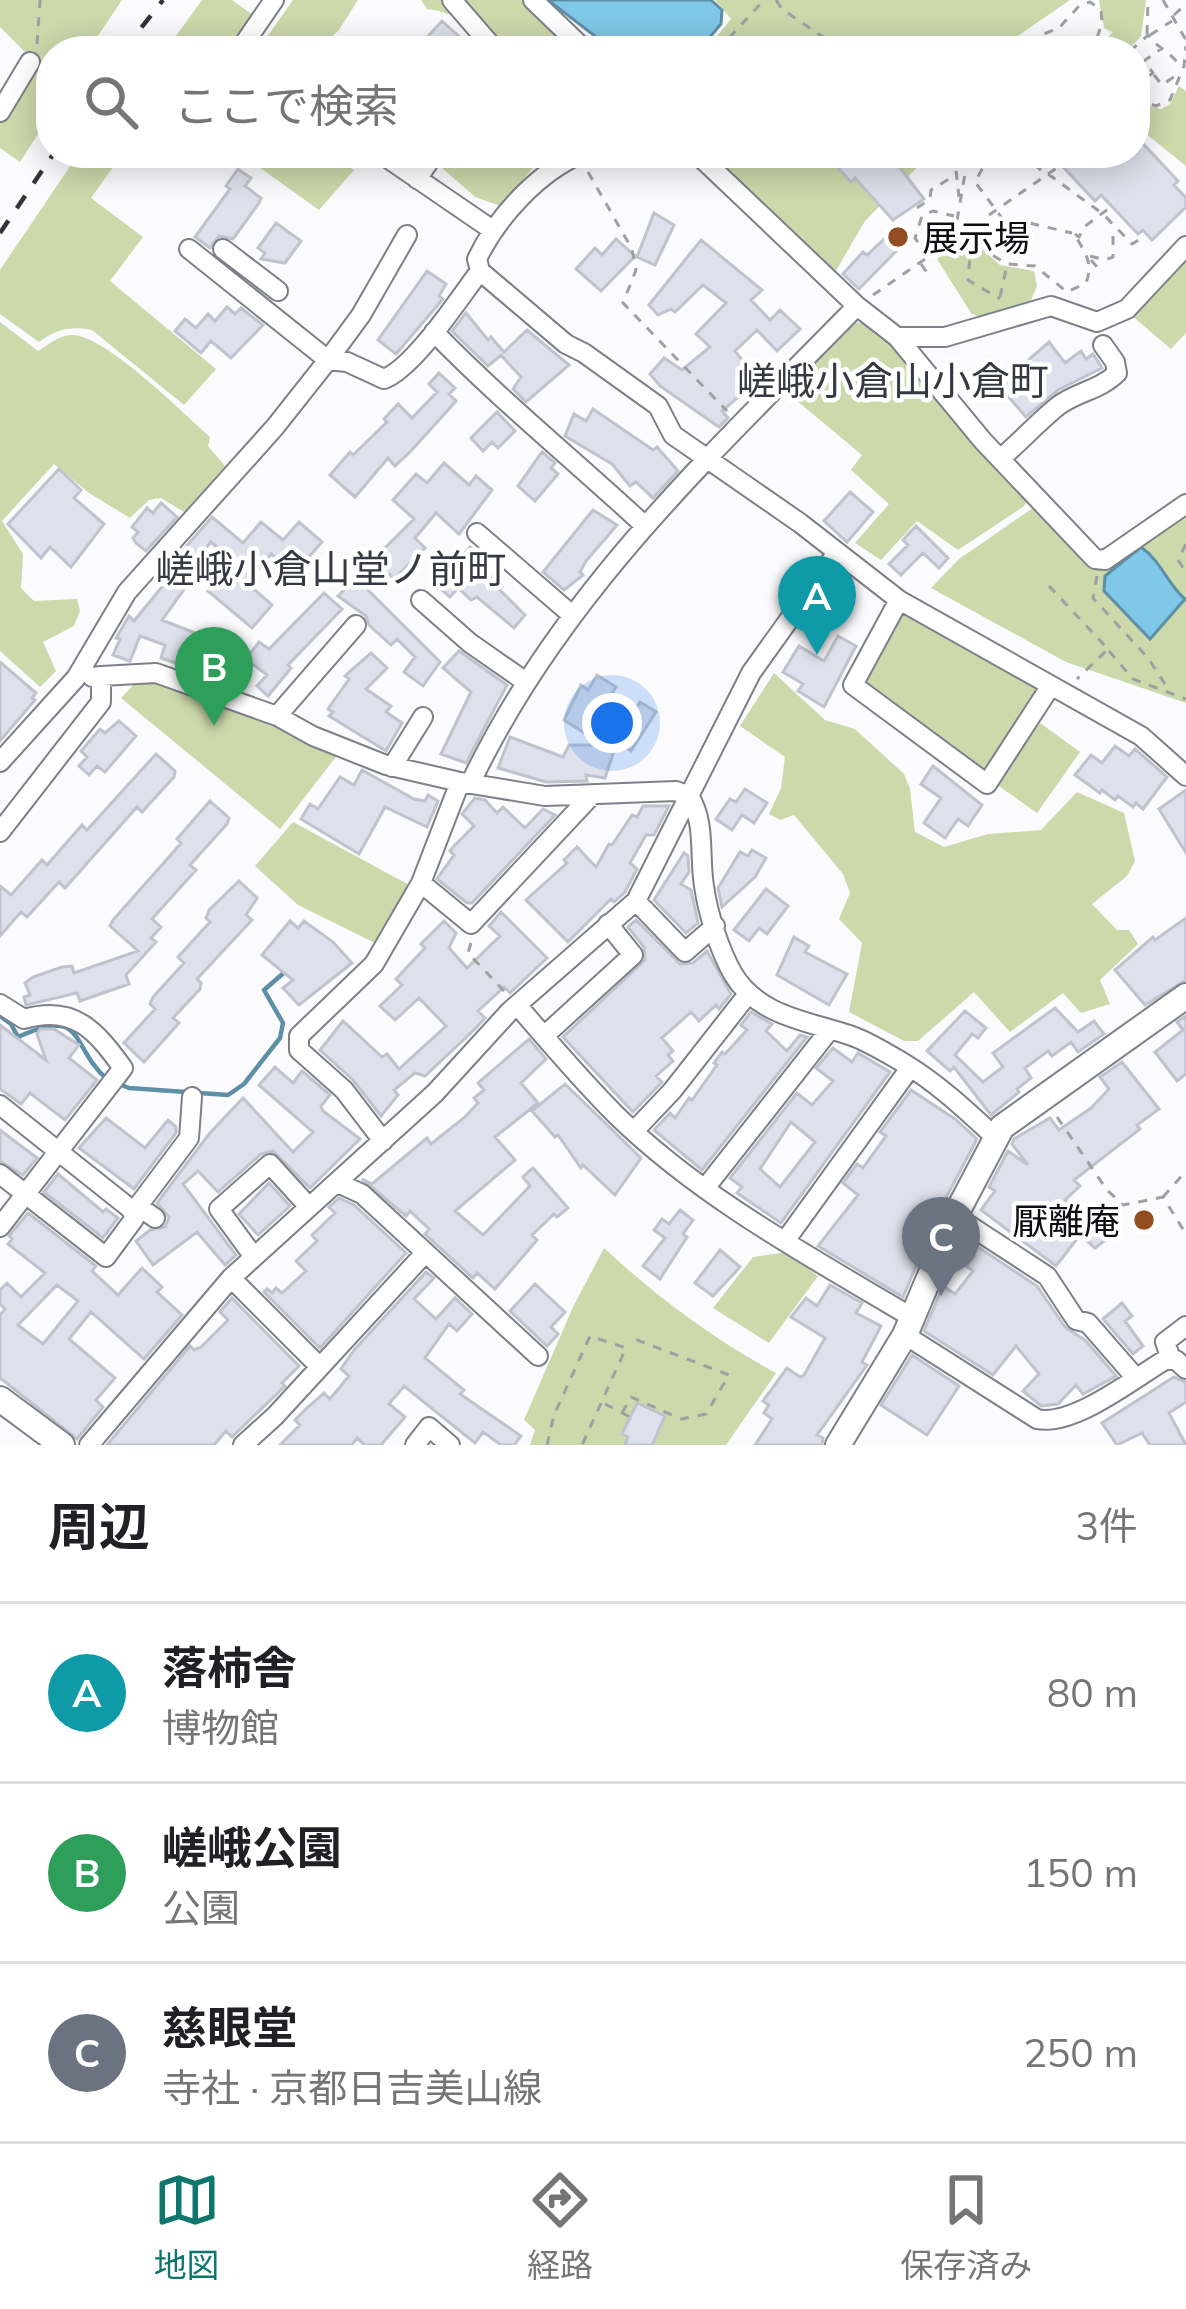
<!DOCTYPE html>
<html lang="ja">
<meta charset="utf-8">
<style>
body{margin:0;font-family:Mulish,"Noto Sans JP",sans-serif;background:#f6f6f6;color:#202124}
.you{position:absolute;left:612px;top:723px;width:42px;height:42px;margin:-30px;border:9px solid #fff;border-radius:50%;background:#1a73e8;box-shadow:0 0 0 18px #1a73e833}
.badge{display:grid;place-items:center;width:78px;height:78px;border-radius:50%;background:#0f766e;color:#fff;font-size:39px;font-weight:700}
.pin{position:absolute;translate:-50% -99px;filter:drop-shadow(0 3px 6px #0008)}
.pin::after{content:'';position:absolute;top:63px;width:42px;height:36px;background:inherit;clip-path:polygon(0 0,100% 0,50% 100%)}
.list{margin:0;padding:0;list-style:none}
h2{display:flex;justify-content:space-between;align-items:center;height:156px;margin:0;padding:0 48px;font-size:51px}
h2 small{font-size:39px;font-weight:400;color:#757577}
.list li{display:grid;grid-template-columns:78px 1fr auto;gap:36px;align-items:center;box-sizing:border-box;height:180px;padding:0 48px;border-top:3px solid #e0e0e0}
.list b{display:block;font-size:45px;white-space:nowrap}
.list p{margin:0;font-size:39px;white-space:nowrap;color:#757577}
.list em{font-size:39px;font-style:normal;color:#757577}
.icon{flex:none;width:66px;height:66px;fill:none;stroke:currentColor;stroke-width:2;stroke-linecap:round;stroke-linejoin:round}
.map{position:relative;flex:none;width:1186px;height:1445px;overflow:hidden}
.search{position:absolute;background:#fff;box-shadow:0 6px 30px #0003;left:36px;right:36px;top:36px;height:132px;display:flex;align-items:center;gap:30px;box-sizing:border-box;padding:0 42px;border-radius:48px;color:#757577;font-size:45px}
.sheet{height:696px;background:#fff}
nav{display:flex;justify-content:space-around;align-items:center;box-sizing:border-box;height:168px;border-top:3px solid #e0e0e0;background:#fff;font-size:33px;color:#757577}
nav a{display:grid;justify-items:center;gap:6px}
nav .on{color:#0f766e}
.map>svg:first-child{display:block}
.green{fill:#ccd9ab}
.water{fill:#80c8e7;stroke:#5d90a6;stroke-width:3}
.lines{fill:none;stroke-linecap:round;stroke-linejoin:round}
.stream{stroke:#5d90a6;stroke-width:4.5}
.building{fill:#dee1eb;stroke:#c0c3cd;stroke-width:3;fill-rule:evenodd}
.minor-casing{stroke:#7d8089;stroke-width:22}
.major-casing{stroke:#7d8089;stroke-width:28}
.path{stroke:#9fa0a2;stroke-width:3;stroke-dasharray:9 9;stroke-linecap:butt}
.minor{stroke:#fff;stroke-width:18}
.major{stroke:#fff;stroke-width:24}
.rail{stroke:#333437;stroke-width:4.5;stroke-dasharray:15 15;stroke-linecap:butt}
.poi-dot{fill:#924e21;stroke:#fff;stroke-width:4.5}
.labels{text-anchor:middle;dominant-baseline:central;stroke-width:9;stroke-linejoin:round;paint-order:stroke}
.poi-label{font-size:36px;fill:#0c0d10;stroke:#fff;text-anchor:start}
.neighbourhood-label{font-size:39px;fill:#363941;stroke:#fff}
</style>
<div class="map">
<svg width="1186" height="1445" viewBox="0 0 1186 1445">
<rect width="100%" height="100%" fill="#fbfbfd"/>
<path class="green" d="M0 0H122L88 51H51V78L0 27Z
M202 0H232L253 15 227 51H174L168 47Z
M293 0H358L339 30 316 51H257Z
M421 0H523L575 51H482L486 45C469 24 454 12 427 9Z
M715 0H1070L996 51H705L731 19Z
M1099 0H1146L1141 37 1126 51H1095L1113 32 1104 28Z
M35 68 51 83V114L20 162 0 148V117Z
M1179 86 1186 91V166L1135 125V102L1161 109 1170 104Z
M79 153H123L91 198 143 237 110 281 216 369 184 405 92 330C70 326 57 329 39 342L0 314V270Z
M263 153H327L354 170 319 210 256 165Z
M425 153H546L500 206 475 197Z
M704 153H931L865 221 834 274Z
M968 236 1000 265 1034 271 1037 286 1031 300 981 318 971 313 937 259Z
M1186 254V333L1171 349 1131 315Z
M0 322 38 351C48 345 59 335 72 335 104 334 184 414 210 437L208 446 225 466 184 512 161 498 149 500 130 518 89 493 54 464 2 521 23 554 21 588 34 601 77 599 80 611 74 626 43 642 56 671 40 687 0 651Z
M847 322 864 323 892 340 1032 496 1023 507 958 550 917 521 881 560 855 543 889 504 851 470 862 455 784 390Z
M1033 508 1084 563 1109 566 1186 513V703L1066 662 931 588 959 559Z
M902 611 1040 689 987 771 866 682Z
M774 673 825 720 855 729 904 774 910 789 915 832 944 847 988 834 1041 830 1077 792 1124 813 1135 861 1127 876 1092 904 1117 930H1129L1138 944 1100 980 1110 1004 1081 1013 1063 993 1010 1032 974 992 918 1041H904L849 1012 862 943 839 919 850 893 843 874 794 815 780 820 769 814 781 788 785 757 740 726Z
M155 677 339 753 280 829 121 698 139 679Z
M1040 723 1080 752 1037 813 996 784Z
M293 822 411 886 377 944 298 905 255 866Z
M604 1248C658 1298 712 1338 776 1373L726 1445H530L535 1430 524 1420 573 1307Z
M787 1252 818 1276 769 1343 713 1308 753 1257Z"/>
<path class="water" d="M548 0H711L722 10 721 24 698 51H608L595 36Z
M1141 547C1161 561 1168 585 1185 599L1150 639 1104 591 1105 576Z"/>
<g class="lines">
<path class="stream" d="M0 1016 11 1024 18 1037C87 1005 69 1047 108 1080
M119 1084 129 1088 228 1095 244 1084 280 1038 283 1023 264 990 286 971"/>
</g>
<path class="building" d="M442 21 475 51H414Z
M1135 135 1178 181 1174 185 1186 198V207L1152 240 1143 230 1138 234 1101 195 1095 201 1050 153H1135Z
M855 153 865 158 871 153H907L897 164 924 199 893 220 855 178 851 182 839 169Z
M238 169 251 178 245 186 261 198 259 203 233 239 219 236 210 248 195 237 230 189 226 186Z
M654 213 674 225 655 265 637 257Z
M276 223 301 241 285 263 261 259 265 253 258 248Z
M898 226 907 240 859 289 843 274 863 252 867 255Z
M616 239 635 256 601 291 576 269 595 248 602 255Z
M701 240 762 290 751 300 770 320 780 310 800 329 777 351 757 330 735 351 758 380 722 411 728 418 719 427 660 386 650 374 664 358 682 370 710 347 696 334 726 303 703 285 675 312 671 309 658 315 649 305Z
M427 271 446 284 439 296 443 299 396 354 378 340Z
M227 307 235 314 241 308 263 325 231 358 211 341 201 353 175 331 185 319 196 328 208 314 215 321Z
M466 313 488 340 491 337 504 352 527 330 569 365 526 402 513 389 521 377 501 355 488 366 452 331Z
M1049 342 1065 363 1081 351 1086 359 1093 354 1102 368 1058 390 1026 417 999 386Z
M439 373 455 388 449 394 456 401 411 451 395 466 388 458 355 497 330 475 350 452 353 455 387 422 384 419 398 404 412 418 437 392 429 384Z
M593 409 653 450 657 447 678 471 653 498 636 482 630 486 612 464 565 436 574 414 586 421Z
M497 412 515 431 498 448 492 442 483 451 471 438Z
M542 452 555 463 551 468 558 474 535 501 518 486Z
M444 463 469 485 476 476 492 490 459 534 436 513 415 538 425 548 394 579 389 574 368 590 440 662 423 686 404 672 415 657 397 639 391 645 369 625 366 616 338 596 356 578 358 580 380 565 374 559 414 519 393 500 416 474 427 483Z
M59 469 81 490 74 498 104 524 71 567 50 547 41 558 8 524Z
M850 492 873 512 847 542 824 521Z
M161 503 177 517 146 551 136 543 133 538 138 532 132 527 147 508 153 513Z
M593 510 617 525 586 561 580 572 583 575 564 590 543 572Z
M212 517 243 543 261 522 283 540 299 522 322 542 294 574 271 554 247 583 272 605 252 628 208 591 233 561 211 542 189 568 177 557Z
M916 526 948 558 939 568 923 553 901 575 889 564 908 545 903 540Z
M470 547 488 562 482 569 502 586 499 589 525 615 514 628 477 597 471 600 458 588 450 597 436 585Z
M171 576 185 588 162 620 208 638 200 658 191 655 187 667 161 658 165 645 140 636 130 661 113 655 120 639 116 638 129 616 134 621Z
M324 593 342 609 288 665 291 668 268 696 257 686 267 675 246 659 259 642 269 649Z
M838 636 856 646 824 707 798 691 803 684 783 672 799 646 824 661Z
M459 651 507 685 466 763 441 754 471 692 443 668Z
M371 653 387 668 366 689 391 706 386 712 402 723 386 751 329 716 333 712 328 709 349 679 345 676Z
M0 662 36 693 32 698 35 700 0 741Z
M597 675 616 687 604 707 627 722 640 702 656 712 631 751 617 742 605 778 586 775 587 781 546 782 498 768 510 737 563 757 569 745H603L564 720 581 685 588 690Z
M119 721 136 736 105 772 97 766 89 775 79 766 87 757 81 751 100 729 105 733Z
M1115 746 1129 756 1135 749 1167 777 1143 809 1136 803 1133 807 1118 796 1115 800 1102 790 1100 793 1075 775 1091 755 1102 763Z
M156 754 175 771 174 777 142 812 137 807 65 888 59 882 27 917 21 912 0 936V886L11 895 42 860 47 865 82 825 87 830Z
M933 766 982 805 968 826 958 819 945 838 924 823 941 798 921 784Z
M362 770 414 799 425 801 428 795 438 801 427 827 385 807 359 854 301 819 310 804 318 809 340 777 354 785Z
M745 789 767 803 754 823 742 815 732 830 716 819 730 799 736 802Z
M1186 790V853L1159 809Z
M475 798 485 800 497 813 503 807 525 828 543 809 555 815 472 903H467L437 879 454 855 450 851 454 846 474 826 462 814Z
M210 801 229 818 227 824 190 865 196 870 152 919 161 927 151 938 156 942 126 975 129 984 80 1001 77 993 26 1005 24 997 30 995 25 983 33 977 62 967 72 966 74 973 138 951 110 926 113 920 176 849 181 843 177 839Z
M643 806H669L654 835H646L630 863 637 869 625 892 614 902 611 899 568 942 526 900 567 863 564 860 577 847 596 867 609 844 612 845 632 815 637 817Z
M752 850 766 858 755 877 722 907 718 888 740 852 748 856Z
M684 853 688 856 689 872 681 884 691 890 698 923 686 933 654 900Z
M239 881 257 898 246 915 252 920 197 979 201 983 200 989 173 1018 179 1023 144 1062 124 1043 155 1009 150 1004 153 997 184 963 178 957 210 922 206 918 209 910Z
M766 889 788 906 767 934 759 928 749 941 734 930Z
M501 912 547 958 510 993 504 987 478 1011 485 1018 475 1029 425 1076 415 1073 394 1090 398 1095 381 1116 353 1080 320 1050 343 1021 382 1057 387 1054 399 1069 446 1026 419 998 395 1020 380 1006 402 985 396 979 425 948 421 944 444 921 456 933 449 948 467 968 500 936 489 926Z
M1186 918V980L1145 1005 1115 970 1153 937 1155 940Z
M636 920 680 964 693 963 707 951 731 994 719 1009 716 1005 699 1021 691 1012 662 1038 673 1051 668 1055 673 1061 656 1076 662 1082 633 1112 563 1037 645 960 644 947 628 927Z
M290 921 298 928 304 921 333 942 352 963 299 1005 283 988 293 980 262 955Z
M794 937 809 946 805 952 847 974 829 1005 777 975Z
M1055 1008 1078 1032 1094 1021 1104 1034 1078 1052 1071 1042 1052 1056 1048 1051 1025 1068 1031 1078 1017 1089 1019 1092 991 1115 954 1067 950 1071 927 1051 965 1011 986 1028 978 1038 972 1034 955 1055 983 1082 1003 1067 993 1053Z
M751 1012 772 1024 766 1031 787 1051 800 1035 807 1037 702 1170 654 1130 670 1113 675 1118 689 1098 692 1100 717 1065 714 1063 722 1052 725 1054 747 1030 741 1025Z
M1186 1016V1074L1177 1081 1155 1052 1183 1030 1177 1022Z
M0 1025 46 1060 37 1034 40 1029H54L79 1045 69 1058 97 1080 65 1120 30 1093 21 1104 0 1089Z
M529 1039 546 1059 521 1083 538 1103 495 1137 515 1160 455 1211 483 1235 530 1186 523 1177 533 1168 568 1208 557 1217 554 1214 532 1235 537 1240 495 1289 477 1273 473 1278 425 1234 429 1229 410 1211 406 1216 362 1179 372 1184 427 1138 431 1144 465 1117 478 1103 474 1098 484 1090 478 1083Z
M833 1048 852 1062 858 1053 890 1072 781 1223 737 1193 742 1187 730 1178 797 1093 812 1105 833 1081 816 1068ZM791 1122 815 1142 780 1187 760 1169Z
M1122 1062 1159 1109 1137 1125 1140 1129 1074 1180 1080 1186 1065 1200 1093 1219 1108 1238 1095 1248 1080 1235 1056 1266 981 1210 995 1191 989 1187 1008 1151 1028 1165 1012 1144 1014 1139 1050 1118 1059 1130 1091 1108 1109 1089 1100 1077Z
M275 1067 293 1083 302 1071 330 1095 321 1106 323 1111 360 1139 310 1188 273 1151 261 1154 218 1192 198 1171 183 1184 236 1255 225 1265 197 1232 153 1265 136 1241 150 1230 165 1227 169 1217 157 1203 209 1134 243 1098 293 1152 313 1132 259 1085Z
M565 1084 641 1158 615 1195 583 1165 581 1168 558 1135 555 1137 532 1111Z
M911 1090 955 1119 977 1139 940 1209 903 1297 818 1246 858 1195 843 1183 857 1164 863 1168 886 1136 880 1132Z
M106 1118 145 1148 168 1120 176 1127V1133L134 1189 79 1148Z
M0 1130 37 1158 23 1175 0 1161Z
M58 1174 103 1212 106 1209 118 1218 103 1238 44 1192Z
M269 1183 290 1206 258 1235 239 1214Z
M339 1198 354 1205 406 1253 320 1348 264 1292 267 1289 272 1293 276 1288 282 1293 306 1271 296 1261 317 1241 312 1235 335 1213 329 1207Z
M680 1210 693 1220 683 1234 687 1237 660 1279 643 1266 665 1238 654 1230 662 1219 669 1224Z
M28 1213 96 1266 92 1271 118 1295 142 1268 162 1287 157 1292 182 1315 144 1359 91 1312 69 1339 115 1378 96 1400 103 1407 77 1439 0 1378V1315L5 1309 0 1304V1290L7 1283 21 1297 45 1273 8 1244 12 1239 9 1236ZM57 1285 78 1301 43 1344 18 1325Z
M969 1241 1037 1286 1065 1327 1086 1341 1116 1376 1083 1394 1076 1385 1058 1404 1041 1406 1023 1391 1039 1374 1016 1346 993 1375 924 1331 943 1286 955 1294 973 1271 966 1266 974 1256 963 1248Z
M720 1250 740 1267 713 1296 695 1283Z
M426 1272 434 1278 414 1299 436 1319 455 1298 472 1314 457 1331 449 1324 425 1358 464 1390 460 1394 521 1436 514 1445H501L483 1432 475 1443 404 1386 389 1404 405 1417 381 1445H365L357 1438 352 1445H280L300 1425 295 1420 308 1407 324 1393 330 1399 349 1376 341 1369 355 1349Z
M535 1284 565 1312 551 1327 558 1334 547 1346 510 1311Z
M830 1285 862 1303 856 1313 881 1326 862 1362 867 1365 817 1435 823 1438 822 1445H755L772 1419 764 1413 769 1405 763 1401 787 1368 800 1377 804 1375 825 1338 791 1317 806 1298 817 1306Z
M232 1298 299 1366 282 1383 285 1386 232 1437 226 1431 214 1445H107L190 1346 194 1350 201 1347 228 1320 220 1312Z
M1122 1303 1132 1316 1125 1321 1143 1346 1133 1354 1103 1319Z
M912 1355 959 1386 927 1435 881 1405Z
M1174 1377 1186 1382V1402L1169 1413 1186 1445H1150L1142 1433 1117 1445 1102 1423Z
M637 1403 665 1416 652 1445H625L628 1437 622 1434Z"/>
<g class="lines">
<defs>
<path id="minor" d="M452 0 496 51
M533 0 586 51
M239 51 274 0
M0 112 30 62
M380 153 491 229
M696 153 857 306 897 337 983 441 1095 559 1105 560 1186 504
M417 179 435 153
M189 249 328 360 361 315 407 235
M223 249 278 291
M480 271 566 344 584 353 658 406 673 435 800 523 899 600 1141 736 1186 776
M434 332C501 401 574 460 644 525
M897 337H945L1051 306 1097 322 1127 309 1186 246
M1000 459C1020 442 1038 422 1058 406 1076 392 1100 390 1117 373L1115 362 1103 345
M477 533 572 615
M421 600 470 643 526 682
M899 600 853 685 987 784 1050 687
M101 676 156 673 277 716 313 736 386 765 460 782 545 796 676 791 689 796C706 822 699 857 704 886 708 914 719 949 733 974 759 1017 809 1021 852 1036 869 1042 886 1053 902 1062 936 1082 966 1110 995 1137
M277 716 356 625
M0 762 76 678 127 592 275 427 328 360 347 362 384 379C414 368 460 297 480 271L477 259C497 217 539 171 583 153
M392 767 423 717
M471 782C561 593 713 453 857 306
M0 832 101 702V676L92 677
M421 883 471 924 590 797
M636 901 685 952 715 926
M0 1004 24 1019C74 1004 96 1031 123 1068L0 1227
M517 1005C549 1042 581 1080 616 1115 702 1199 811 1257 913 1318
M544 1036 633 955 608 924
M0 1105 132 1210 138 1206 155 1218
M634 1131 672 1091 748 994
M383 1141 344 1090 299 1050V1036L374 964 421 883 460 782
M0 1174 106 1257 134 1219 132 1210
M338 1183 362 1194 538 1356
M706 1187 828 1032
M138 1206 189 1138 192 1097
M955 1216 1047 1276 1076 1320 1088 1323 1135 1377
M785 1241 910 1068
M254 1257 219 1209 270 1164 309 1207
M231 1278 320 1367
M905 1335 1037 1419C1073 1427 1133 1379 1165 1360H1176L1186 1369
M1171 1359 1165 1342 1186 1326
M89 1445 231 1278 435 1093 510 1011 636 901 751 673 836 554
M243 1445 275 1416 425 1253
M415 1445 429 1427 450 1445"/>
<path id="major" d="M0 1399 62 1445
M838 1445 905 1335 955 1216 1002 1127 1186 996"/>
</defs>
<use href="#minor" class="minor-casing"/>
<use href="#major" class="major-casing"/>
<path class="path" d="M776 0 782 9 833 44
M1163 0 1186 40
M1174 15 1186 4
M1147 34 1148 0
M1150 35 1172 21
M37 44 40 0
M1097 45 1110 32
M1011 47 1059 28 1080 5 1090 2 1101 10 1102 22 1093 51
M717 51 764 0
M1047 51 1050 35
M1130 51 1148 35C1158 49 1167 48 1181 67
M1154 75 1162 85 1178 74
M1135 86 1153 73 1144 61 1162 48
M1135 98 1156 106 1170 100 1184 66 1186 46
M954 153 959 197
M991 153 975 182 1005 222
M1020 153 1046 174
M588 172 632 249 636 270 623 303 727 411
M1048 174 1103 214 1132 244 1145 236
M917 208 930 199 931 190 954 176
M989 215 1061 165
M969 229 989 253 1007 264 1035 266 1067 292 1086 283C1094 261 1084 252 1074 233
M1075 234 1079 237 1084 227 1112 206
M954 238 967 162 972 153 984 164
M982 240 1016 220 1072 233
M979 246 970 255 968 280 1000 299
M1090 256 1105 260 1113 257V228
M928 257 915 238 922 216 933 211 954 216
M1091 260 1102 273
M921 264 928 274
M873 295 976 224
M1000 297 1007 265
M1186 544 1178 560 1186 572
M1097 576 1093 598 1148 658 1169 690
M1049 586 1108 649 1077 679
M1109 651 1133 679 1186 699
M471 943 468 953 504 991
M1057 1117 1107 1190 1123 1205 1163 1197 1186 1234
M1163 1197 1186 1171
M605 1404 630 1417
M622 1413 631 1397 681 1419 706 1414 729 1375 637 1340 629 1346
M547 1445 554 1415 590 1336 626 1348 582 1445"/>
<use href="#minor" class="minor"/>
<use href="#major" class="major"/>
<path class="rail" d="M123 51 163 0
M0 233 54 153"/>
</g>
<g class="poi-dot">
<circle cx="898" cy="237" r="12"/>
<circle cx="1144" cy="1220" r="12"/>
</g>
<g class="labels">
<g class="poi-label">
<text x="922" y="237">展示場</text>
<text x="1120" y="1220" text-anchor="end">厭離庵</text>
</g>
<g class="neighbourhood-label">
<text x="893" y="380">嵯峨小倉山小倉町</text>
<text x="331" y="568">嵯峨小倉山堂ノ前町</text>
</g>
</g>
</svg>
<div class="you"></div>
<div class="pin badge" style="left:817px;top:655px;background:#0f9aa8">A</div>
<div class="pin badge" style="left:214px;top:726px;background:#2e9e5b">B</div>
<div class="pin badge" style="left:941px;top:1296px;background:#6b7280">C</div>
<div class="search"><svg class="icon" aria-label="search" viewBox="0 0 24 24"><circle cx="10" cy="10" r="6"/><path d="M15 15l6 6"/></svg>ここで検索</div>
</div>
<section class="sheet">
<h2>周辺<small>3件</small></h2>
<ul class="list">
<li><span class="badge" style="background:#0f9aa8">A</span><div><b>落柿舎</b><p>博物館</p></div><em>80 m</em></li>
<li><span class="badge" style="background:#2e9e5b">B</span><div><b>嵯峨公園</b><p>公園</p></div><em>150 m</em></li>
<li><span class="badge" style="background:#6b7280">C</span><div><b>慈眼堂</b><p>寺社 · 京都日吉美山線</p></div><em>250 m</em></li>
</ul>
</section>
<nav>
<a class="on"><svg class="icon" aria-label="map" viewBox="0 0 24 24"><path d="M3 6l6-2 6 2 6-2v14l-6 2-6-2-6 2zM9 4v14M15 6v14"/></svg>地図</a>
<a><svg class="icon" aria-label="directions" viewBox="0 0 24 24"><path d="M12 3l9 9-9 9-9-9zM9 14v-3h6M13 9l2 2-2 2"/></svg>経路</a>
<a><svg class="icon" aria-label="saved" viewBox="0 0 24 24"><path d="M7 4h10v16l-5-4-5 4z"/></svg>保存済み</a>
</nav>
